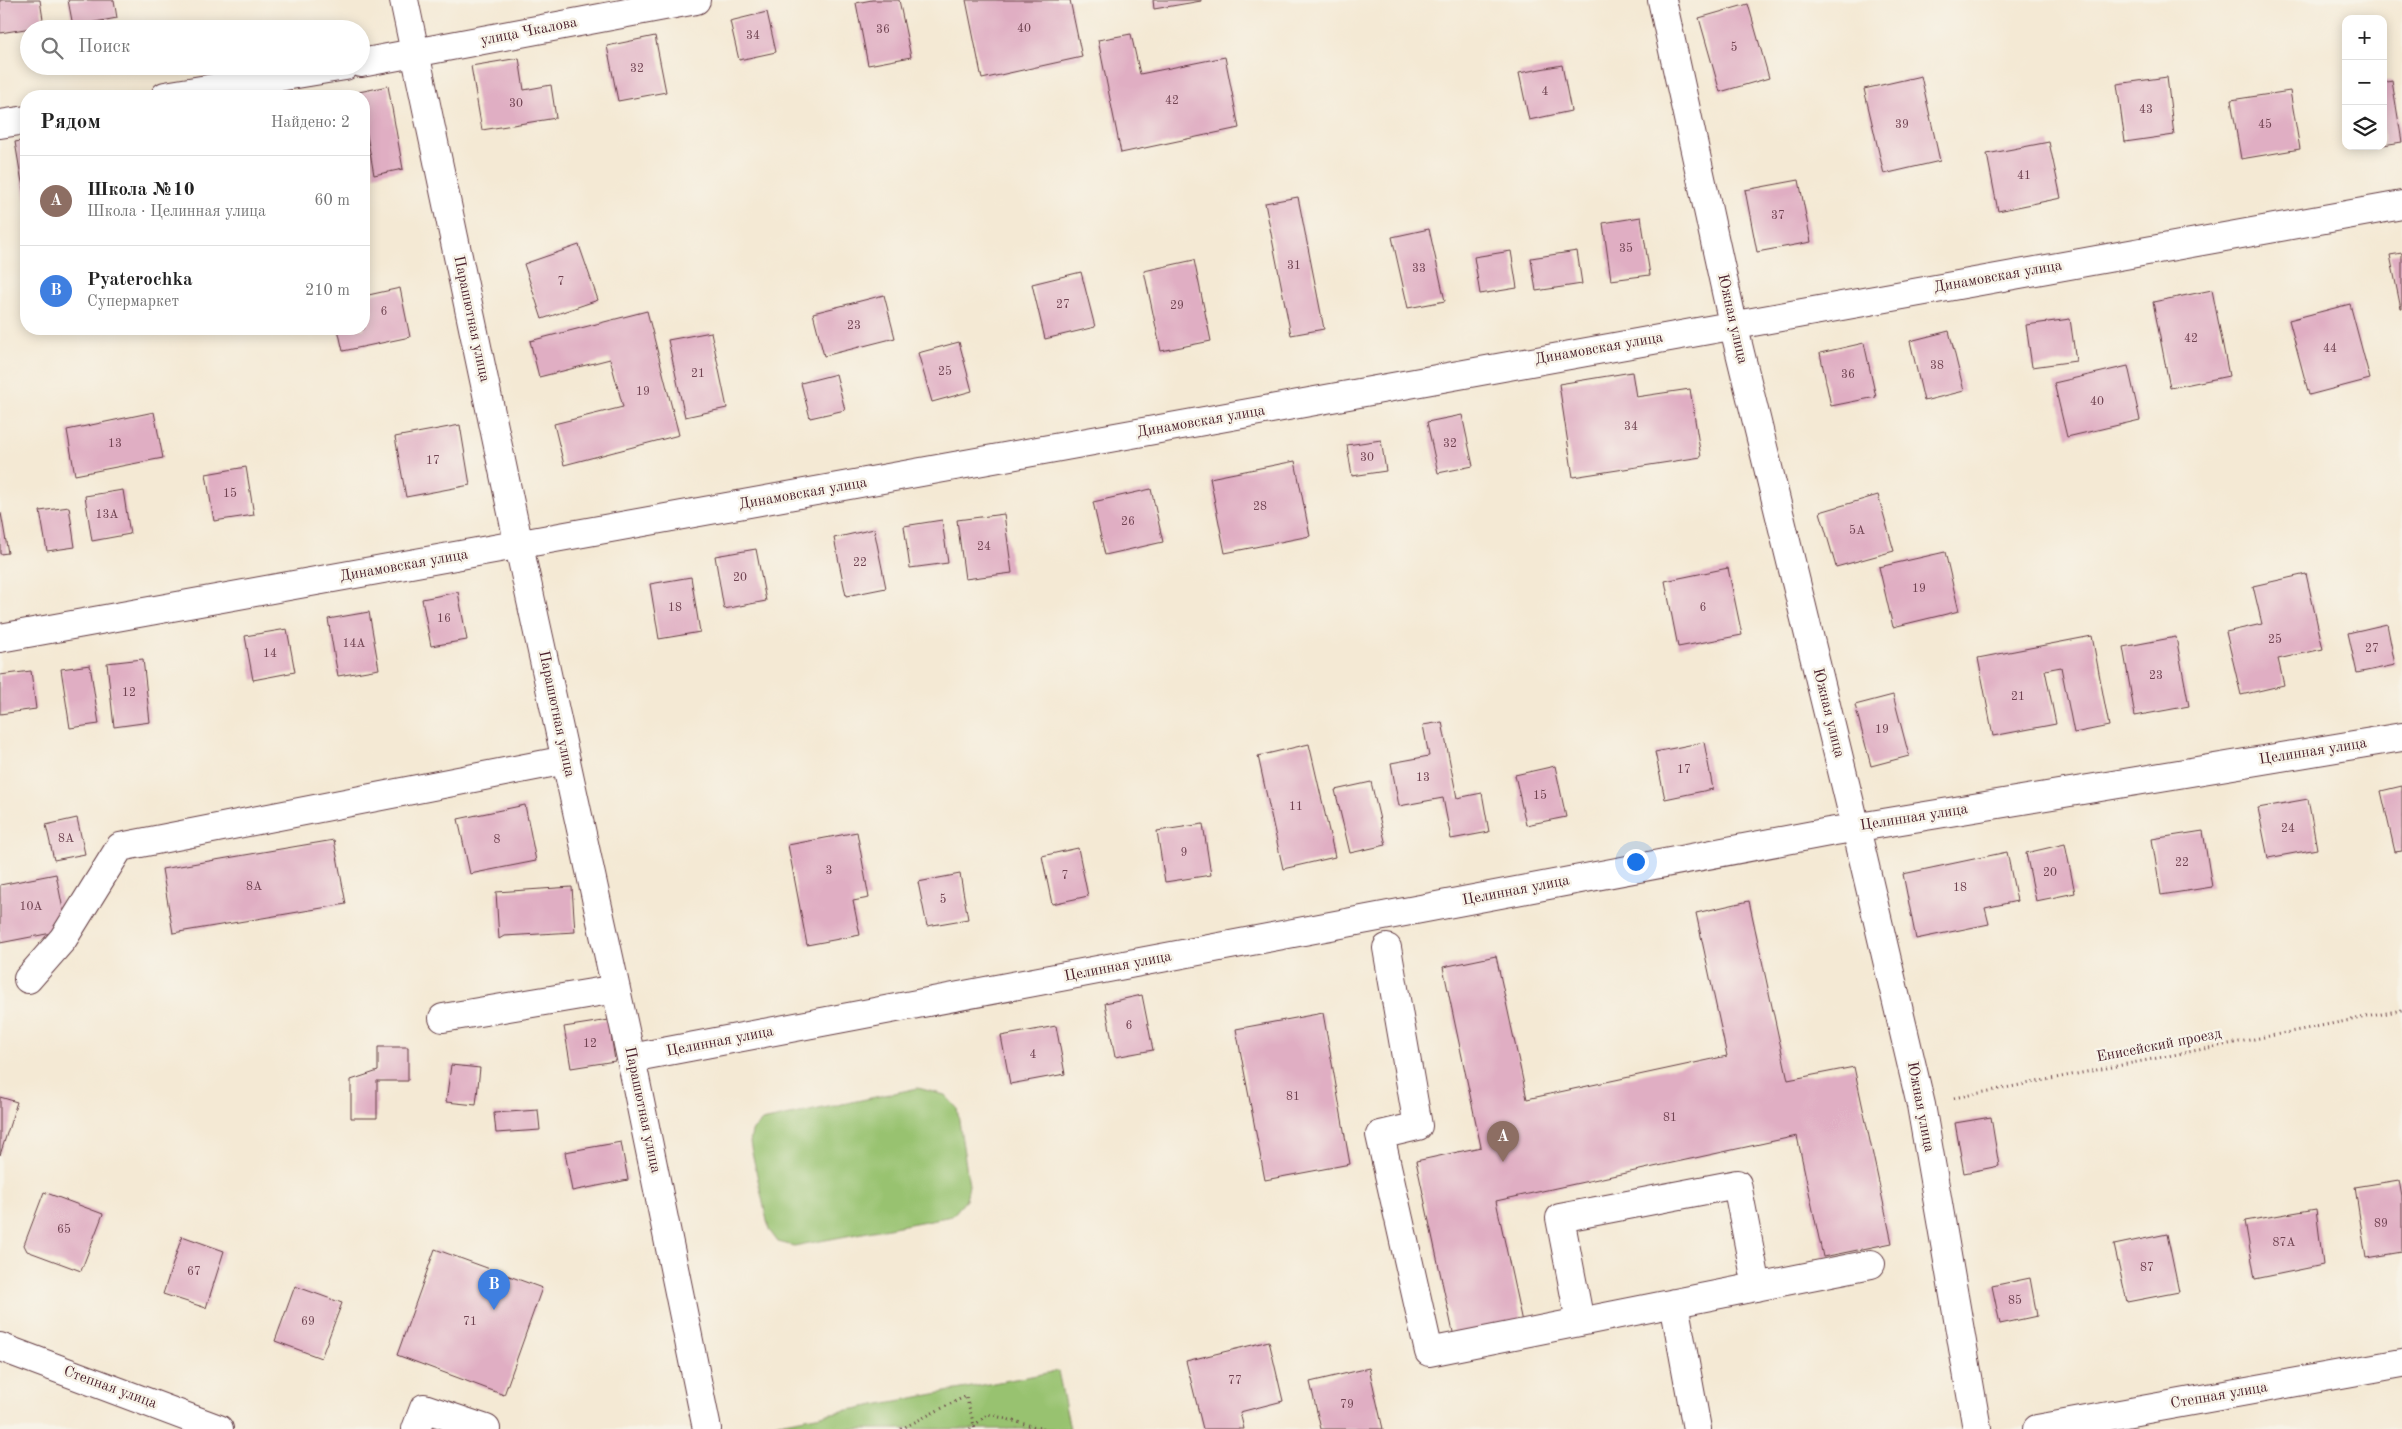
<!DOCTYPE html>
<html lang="ru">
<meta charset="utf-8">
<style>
body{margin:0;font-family:"Old Standard TT",serif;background:#f6f6f6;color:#222}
.controls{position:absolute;right:15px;top:15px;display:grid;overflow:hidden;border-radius:10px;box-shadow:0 2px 12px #0003}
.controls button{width:45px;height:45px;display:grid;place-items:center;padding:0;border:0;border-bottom:1px solid #e0e0e0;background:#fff;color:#222;font:25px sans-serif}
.you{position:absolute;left:1635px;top:861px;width:18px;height:18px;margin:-12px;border:4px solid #fff;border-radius:50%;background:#1a73e8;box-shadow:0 0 0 8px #1a73e833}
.badge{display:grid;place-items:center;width:32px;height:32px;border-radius:50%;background:#b5179e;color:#fff;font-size:16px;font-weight:700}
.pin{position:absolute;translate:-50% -41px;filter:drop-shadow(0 1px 2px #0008)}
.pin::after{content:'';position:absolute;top:26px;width:18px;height:15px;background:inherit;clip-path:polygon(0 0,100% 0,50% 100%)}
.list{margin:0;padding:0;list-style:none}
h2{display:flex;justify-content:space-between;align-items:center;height:65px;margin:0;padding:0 20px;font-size:21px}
h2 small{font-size:16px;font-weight:400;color:#767676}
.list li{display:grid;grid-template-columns:32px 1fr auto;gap:15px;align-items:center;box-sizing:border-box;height:90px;padding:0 20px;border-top:1px solid #e0e0e0}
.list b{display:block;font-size:19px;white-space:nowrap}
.list p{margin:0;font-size:16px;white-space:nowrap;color:#767676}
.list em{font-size:16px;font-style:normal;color:#767676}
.icon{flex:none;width:28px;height:28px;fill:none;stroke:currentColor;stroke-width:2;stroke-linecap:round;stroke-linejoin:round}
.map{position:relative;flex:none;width:2402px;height:1429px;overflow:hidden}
.search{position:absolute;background:#fff;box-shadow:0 2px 12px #0003;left:20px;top:20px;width:350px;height:55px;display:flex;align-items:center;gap:12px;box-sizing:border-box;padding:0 18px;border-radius:28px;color:#767676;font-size:19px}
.panel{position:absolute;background:#fff;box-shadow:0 2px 12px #0003;left:20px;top:90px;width:350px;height:245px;border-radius:20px}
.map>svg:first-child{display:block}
.green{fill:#98c26f;stroke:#71704d}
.building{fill:#e0aec3}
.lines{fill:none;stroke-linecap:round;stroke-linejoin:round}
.minor-casing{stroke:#643d44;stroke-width:30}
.path{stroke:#643d44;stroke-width:3;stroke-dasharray:1 4;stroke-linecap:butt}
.minor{stroke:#fff;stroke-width:28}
.labels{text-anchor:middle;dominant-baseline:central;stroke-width:5;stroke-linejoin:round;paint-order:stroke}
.number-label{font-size:12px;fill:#704351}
.street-label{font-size:15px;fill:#4a1f2b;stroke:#f7f3e8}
</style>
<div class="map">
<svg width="2402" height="1429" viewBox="0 0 2402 1429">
<rect width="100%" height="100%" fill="#f7f3e8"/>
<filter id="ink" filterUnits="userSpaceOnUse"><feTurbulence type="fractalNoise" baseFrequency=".02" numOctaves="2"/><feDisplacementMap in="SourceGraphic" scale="10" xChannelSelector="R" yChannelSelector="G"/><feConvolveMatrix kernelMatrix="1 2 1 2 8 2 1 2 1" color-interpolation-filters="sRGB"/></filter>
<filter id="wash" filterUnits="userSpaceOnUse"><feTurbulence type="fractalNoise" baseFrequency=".0096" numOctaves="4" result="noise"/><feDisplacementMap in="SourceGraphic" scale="20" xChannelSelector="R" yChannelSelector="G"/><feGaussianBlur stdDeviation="1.12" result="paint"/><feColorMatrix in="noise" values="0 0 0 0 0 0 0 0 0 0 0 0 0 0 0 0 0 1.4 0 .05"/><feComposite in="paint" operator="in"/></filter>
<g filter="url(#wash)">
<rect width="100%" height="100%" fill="#f4e9d4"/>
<path class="green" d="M918 1088 945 1095 957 1108 969 1185 966 1200 952 1216 794 1246 778 1242 769 1230 750 1143 752 1131 762 1121Z
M1058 1371 1070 1429H757V1427Z"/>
<g id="blocks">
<path class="building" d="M0 0H40L44 26 0 33Z
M68 0H114L117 18 73 26Z
M872 0H899L911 57 868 65 856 3Z
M966 0H1070L1082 57 982 79Z
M1153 0H1201V1L1154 9Z
M1748 4 1769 78 1720 92 1699 18Z
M767 12 776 52 739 60 730 21Z
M1131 34 1140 74 1225 57 1239 128 1121 153 1098 40Z
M655 36 666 92 618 101 607 46Z
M519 58 524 90 551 85 556 118 482 130 471 66Z
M1562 65 1571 111 1529 120 1519 73Z
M1921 76 1940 161 1884 174 1864 89Z
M2167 77 2174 135 2125 142 2117 84Z
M2392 81 2402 142 2383 145V83Z
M388 86 403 169 374 175 364 118V96H360L359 92Z
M2290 91 2300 149 2241 159 2231 100Z
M26 140V200H25L15 142Z
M2049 142 2061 198 1998 211 1987 154Z
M1799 180 1811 242 1757 252 1745 190Z
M1298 197 1324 329 1291 335 1265 203Z
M1641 217 1650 275 1611 280 1603 223Z
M1429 229 1445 301 1408 308 1392 237Z
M579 245 598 300 542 319 524 264Z
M1511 251 1517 288 1480 294 1474 257Z
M1577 251 1582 284 1536 291 1531 258Z
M2402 253V309H2401L2390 255Z
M1194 260 1211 341 1161 351 1144 271Z
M1081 272 1095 327 1045 339 1032 284Z
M400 288 410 337 343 351 338 329H364V296Z
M2212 290 2229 376 2170 388 2153 302Z
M884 295 895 338 824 356 813 313Z
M2350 304 2370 379 2309 395 2289 320Z
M647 311 679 435 564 465 554 424 623 407 610 359 539 377 530 341Z
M2070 319 2076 361 2032 367 2026 325Z
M1949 331 1964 391 1924 401 1910 341Z
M711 332 727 408 685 417 668 340Z
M959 342 972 391 932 402 918 353Z
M1864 343 1876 397 1831 406 1820 353Z
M2128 366 2140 420 2067 437 2054 383Z
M1632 372 1636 397 1690 389 1701 457 1573 477 1559 384Z
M836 374 845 410 810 418 801 383Z
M154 412 163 458 75 475 67 430Z
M1462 415 1473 466 1438 473 1427 422Z
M460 425 470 485 406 497 395 437Z
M1381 440 1386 471 1352 476 1347 445Z
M1295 461 1310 536 1225 553 1210 478Z
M246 467 254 515 214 521 206 474Z
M1151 489 1163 542 1105 555 1093 502Z
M123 490 130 534 92 541 85 496Z
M1878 495 1894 551 1836 567 1820 512Z
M69 507 75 547 47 551 40 511Z
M1 513 8 553 0 554V514Z
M1004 514 1012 573 965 579 957 520Z
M942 520 948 563 910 568 904 526Z
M874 529 886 588 846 596 834 538Z
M756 549 766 601 724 609 715 556Z
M1945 552 1959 611 1893 627 1879 567Z
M1728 568 1742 635 1678 647 1665 581Z
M2306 574 2323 649 2278 659 2284 685 2241 695 2226 632 2262 624 2253 586Z
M691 577 700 632 659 639 650 584Z
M458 592 467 640 431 646 422 599Z
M369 612 379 669 338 676 328 619Z
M2387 624 2395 665 2357 673 2348 633Z
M287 629 295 672 253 680 245 636Z
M2092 636 2109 726 2074 733 2061 667 2045 670 2056 724 1993 736 1978 658Z
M2176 637 2189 706 2135 716 2123 647Z
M143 659 150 722 114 727 107 663Z
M90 665 99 724 70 728 61 669Z
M31 671 36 709 0 714V675Z
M1893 695 1909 756 1871 766 1855 705Z
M1442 722 1457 798 1482 793 1489 832 1451 839 1443 798 1399 806 1391 763 1429 756 1423 725Z
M1704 742 1713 789 1665 799 1655 752Z
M1309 744 1335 857 1283 869 1258 756Z
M1555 766 1566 817 1526 825 1515 775Z
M1371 782 1386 845 1350 853 1335 790Z
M2402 786V851L2395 852 2381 791Z
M2308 799 2317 849 2268 858 2258 808Z
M525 805 536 861 470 874 458 819Z
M77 818 85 854 54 860 46 825Z
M1203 824 1211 875 1165 882 1157 831Z
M2203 831 2212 887 2161 895 2152 839Z
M857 832 869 898 853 901 860 935 807 945 788 845Z
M334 840 346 904 173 933 162 869Z
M2065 844 2075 893 2036 901 2026 853Z
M1078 848 1088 896 1052 904 1042 856Z
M2007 852 2017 901 1985 908 1989 924 1916 939 1903 874Z
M56 874 67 930 0 943V885Z
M960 874 968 919 927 926 918 882Z
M572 887 575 932 504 936 499 939 496 892Z
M1749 901 1788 1080 1854 1067 1892 1243 1823 1257 1797 1136 1496 1201 1522 1322 1454 1337 1416 1161 1481 1147 1443 967 1496 956 1527 1099 1727 1056 1696 913Z
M1142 995 1153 1050 1115 1057 1105 1003Z
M1323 1013 1350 1164 1265 1180 1236 1029Z
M609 1020 615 1061 571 1068 564 1027Z
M1056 1026 1065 1074 1010 1084 1001 1036Z
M378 1047H408V1081H377V1118H351V1080L378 1071Z
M451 1065 480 1068 476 1105 446 1102Z
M0 1097 17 1102 0 1155Z
M538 1110 540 1130 496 1133 494 1113Z
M1991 1117 1999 1166 1964 1173 1955 1123Z
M621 1142 628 1180 572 1191 565 1152Z
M2399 1180 2402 1197V1252L2366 1258 2355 1187Z
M44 1192 103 1214 81 1271 27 1251 24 1245Z
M2316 1209 2323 1265 2255 1279 2245 1221Z
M2167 1234 2179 1292 2127 1302 2114 1245Z
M182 1236 224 1251 206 1308 163 1294Z
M435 1249 542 1288 504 1395 397 1355Z
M2030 1278 2037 1316 2000 1324 1992 1286Z
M295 1286 342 1303 321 1358 275 1341Z
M1269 1341 1283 1401 1240 1412 1244 1429H1203L1186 1361Z
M1369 1368 1383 1429H1321L1310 1382Z"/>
</g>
</g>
<g filter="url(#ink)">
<use href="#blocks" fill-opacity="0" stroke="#643d44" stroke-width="1"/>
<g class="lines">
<defs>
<path id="minor" d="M404 0 519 546 631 1058 707 1429
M1662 0 1733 324 1856 828 1921 1105 1977 1429
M361 63 696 0
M165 96 345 66
M0 124 26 120
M0 638C801 497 1601 347 2402 205
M1387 948 1418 1126 1380 1135 1429 1352 1871 1264
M28 979 63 939 120 847 566 760
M443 1018 616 989
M631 1058 1829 832 2402 737
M1674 1303 1697 1429
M1580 1322 1560 1218 1737 1184 1757 1287
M0 1347 219 1429
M416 1429 424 1408 486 1429
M2037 1429 2402 1363"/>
</defs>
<use href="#minor" class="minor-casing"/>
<path class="path" d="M1954 1098 2402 1010
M901 1429 966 1396 975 1429
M970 1429 988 1414 1043 1429"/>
<use href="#minor" class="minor"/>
</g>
</g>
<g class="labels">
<g class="number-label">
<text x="1024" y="29">40</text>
<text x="883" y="30">36</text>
<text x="753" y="36">34</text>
<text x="1734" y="48">5</text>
<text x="637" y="69">32</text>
<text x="1545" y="92">4</text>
<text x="1172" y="101">42</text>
<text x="516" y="104">30</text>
<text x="2146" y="110">43</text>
<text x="1902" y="125">39</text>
<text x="2265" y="125">45</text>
<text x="2024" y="176">41</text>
<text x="1778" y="216">37</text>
<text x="1626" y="249">35</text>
<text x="1294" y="266">31</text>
<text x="1419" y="269">33</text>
<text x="561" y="282">7</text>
<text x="1063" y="305">27</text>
<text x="1177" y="306">29</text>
<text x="384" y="312">6</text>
<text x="854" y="326">23</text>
<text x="2191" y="339">42</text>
<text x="2330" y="349">44</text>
<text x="1937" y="366">38</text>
<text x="945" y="372">25</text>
<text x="698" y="374">21</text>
<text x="1848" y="375">36</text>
<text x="643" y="392">19</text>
<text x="2097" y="402">40</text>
<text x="1631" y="427">34</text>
<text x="115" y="444">13</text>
<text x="1450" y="444">32</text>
<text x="1367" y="458">30</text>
<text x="433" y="461">17</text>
<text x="230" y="494">15</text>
<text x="1260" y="507">28</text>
<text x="107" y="515">13А</text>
<text x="1128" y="522">26</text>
<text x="1857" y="531">5А</text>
<text x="984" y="547">24</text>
<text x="860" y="563">22</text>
<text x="740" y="578">20</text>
<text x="1919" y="589">19</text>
<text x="675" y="608">18</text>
<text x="1703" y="608">6</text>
<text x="444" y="619">16</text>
<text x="2275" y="640">25</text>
<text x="354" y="644">14А</text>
<text x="2372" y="649">27</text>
<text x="270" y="654">14</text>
<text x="2156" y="676">23</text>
<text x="129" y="693">12</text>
<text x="2018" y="697">21</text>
<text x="1882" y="730">19</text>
<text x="1684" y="770">17</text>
<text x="1423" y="778">13</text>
<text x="1540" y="796">15</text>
<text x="1296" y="807">11</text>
<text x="2288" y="829">24</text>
<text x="66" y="839">8А</text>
<text x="497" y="840">8</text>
<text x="1184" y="853">9</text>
<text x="2182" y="863">22</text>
<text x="829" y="871">3</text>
<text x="2050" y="873">20</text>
<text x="1065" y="876">7</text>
<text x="254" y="887">8А</text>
<text x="1960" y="888">18</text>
<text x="943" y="900">5</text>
<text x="31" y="907">10А</text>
<text x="1129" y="1026">6</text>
<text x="590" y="1044">12</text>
<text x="1033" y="1055">4</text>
<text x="1293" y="1097">81</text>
<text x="1670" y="1118">81</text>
<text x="2381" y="1224">89</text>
<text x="64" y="1230">65</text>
<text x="2284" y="1243">87А</text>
<text x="2147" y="1268">87</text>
<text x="194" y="1272">67</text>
<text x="2015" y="1301">85</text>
<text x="308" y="1322">69</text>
<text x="470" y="1322">71</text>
<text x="1235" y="1381">77</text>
<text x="1347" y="1405">79</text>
</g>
<g class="street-label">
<text transform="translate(529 32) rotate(-11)">улица Чкалова</text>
<text transform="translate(1998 277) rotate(-10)">Динамовская улица</text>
<text transform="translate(471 319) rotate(78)">Парашютная улица</text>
<text transform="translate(1732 319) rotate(77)">Южная улица</text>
<text transform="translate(1599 349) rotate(-10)">Динамовская улица</text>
<text transform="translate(1201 422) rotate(-10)">Динамовская улица</text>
<text transform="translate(803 494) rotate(-10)">Динамовская улица</text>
<text transform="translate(404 566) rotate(-10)">Динамовская улица</text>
<text transform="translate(1828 713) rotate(76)">Южная улица</text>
<text transform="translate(556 714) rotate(78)">Парашютная улица</text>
<text transform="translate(2313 752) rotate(-9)">Целинная улица</text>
<text transform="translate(1914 818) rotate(-9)">Целинная улица</text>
<text transform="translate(1516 891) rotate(-11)">Целинная улица</text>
<text transform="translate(1118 967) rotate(-11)">Целинная улица</text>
<text transform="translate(720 1042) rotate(-11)">Целинная улица</text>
<text transform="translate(2159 1046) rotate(-11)">Енисейский проезд</text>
<text transform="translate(1920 1107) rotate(79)">Южная улица</text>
<text transform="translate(642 1110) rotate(78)">Парашютная улица</text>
<text transform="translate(110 1388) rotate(20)">Степная улица</text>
<text transform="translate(2219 1396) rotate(-10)">Степная улица</text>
</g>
</g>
</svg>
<div class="controls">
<button>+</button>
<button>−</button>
<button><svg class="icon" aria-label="layers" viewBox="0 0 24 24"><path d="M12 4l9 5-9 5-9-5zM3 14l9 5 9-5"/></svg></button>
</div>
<div class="you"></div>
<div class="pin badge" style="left:1503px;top:1162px;background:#8d6e63">A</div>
<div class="pin badge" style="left:494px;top:1310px;background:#3f7fe0">B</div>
<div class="search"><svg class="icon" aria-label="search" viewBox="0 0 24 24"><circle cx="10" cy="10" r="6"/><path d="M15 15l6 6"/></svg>Поиск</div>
<section class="panel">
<h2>Рядом<small>Найдено: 2</small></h2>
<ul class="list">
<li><span class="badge" style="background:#8d6e63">A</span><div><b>Школа №10</b><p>Школа · Целинная улица</p></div><em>60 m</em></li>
<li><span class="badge" style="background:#3f7fe0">B</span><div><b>Pyaterochka</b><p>Супермаркет</p></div><em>210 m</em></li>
</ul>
</section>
</div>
